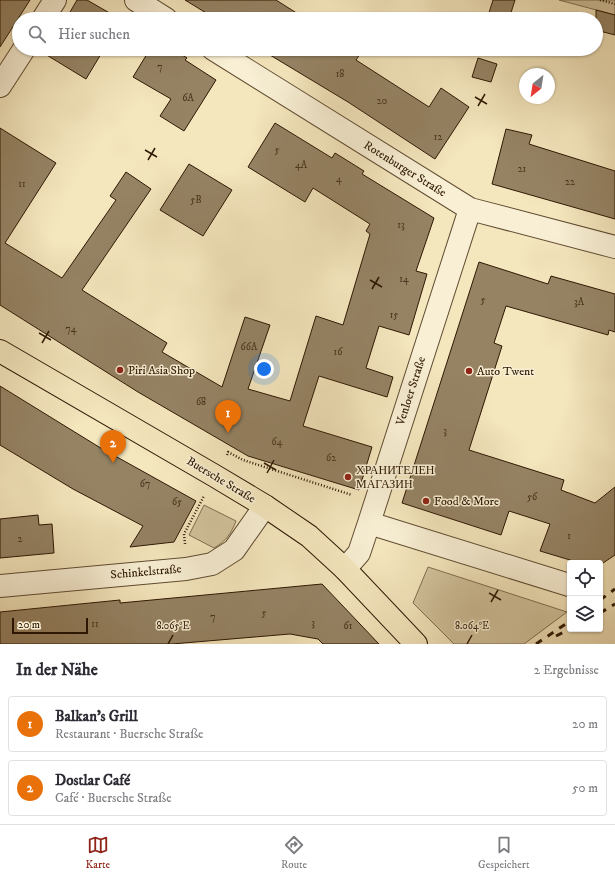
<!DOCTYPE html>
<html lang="de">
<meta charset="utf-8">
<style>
body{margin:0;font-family:"IM FELL DW Pica",serif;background:#f2f2f3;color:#2b2b33}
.controls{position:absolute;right:12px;bottom:12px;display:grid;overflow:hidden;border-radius:4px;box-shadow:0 1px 3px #0004}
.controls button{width:36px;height:36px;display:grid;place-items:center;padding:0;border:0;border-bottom:1px solid #e1e1e2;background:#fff;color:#2b2b33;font:20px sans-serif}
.compass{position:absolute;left:519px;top:68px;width:36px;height:36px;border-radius:50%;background:#fff;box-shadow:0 1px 3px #0004;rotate:210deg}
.scale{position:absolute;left:12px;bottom:10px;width:76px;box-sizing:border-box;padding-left:4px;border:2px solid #2e1803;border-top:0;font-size:11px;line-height:14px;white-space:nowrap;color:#2e1803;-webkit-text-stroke:3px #f8efd4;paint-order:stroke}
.you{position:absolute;left:264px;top:369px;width:14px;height:14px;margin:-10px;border:3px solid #fff;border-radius:50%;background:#1a73e8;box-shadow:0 0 0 6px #1a73e833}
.badge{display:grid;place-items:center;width:26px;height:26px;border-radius:50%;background:#8f2418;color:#fff;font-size:13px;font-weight:700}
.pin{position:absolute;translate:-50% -33px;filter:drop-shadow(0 1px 2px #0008)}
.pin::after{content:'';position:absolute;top:21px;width:14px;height:12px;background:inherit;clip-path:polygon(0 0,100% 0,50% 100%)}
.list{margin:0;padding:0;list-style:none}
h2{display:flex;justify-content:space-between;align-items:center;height:52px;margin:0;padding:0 16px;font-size:17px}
h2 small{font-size:13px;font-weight:400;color:#7c7c81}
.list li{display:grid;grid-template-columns:26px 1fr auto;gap:12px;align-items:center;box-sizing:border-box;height:56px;margin:0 8px 8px;padding:0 8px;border:1px solid #e1e1e2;border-radius:4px}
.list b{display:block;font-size:15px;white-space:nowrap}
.list p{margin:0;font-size:13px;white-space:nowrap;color:#7c7c81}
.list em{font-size:13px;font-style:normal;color:#7c7c81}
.icon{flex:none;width:22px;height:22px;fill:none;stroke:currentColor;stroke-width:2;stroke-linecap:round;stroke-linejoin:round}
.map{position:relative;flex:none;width:615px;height:644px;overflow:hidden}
.search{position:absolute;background:#fff;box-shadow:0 1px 3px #0004;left:12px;right:12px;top:12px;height:44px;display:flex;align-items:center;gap:10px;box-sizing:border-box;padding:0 14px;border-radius:22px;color:#7c7c81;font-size:15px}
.sheet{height:180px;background:#fff}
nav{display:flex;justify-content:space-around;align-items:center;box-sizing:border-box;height:56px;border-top:1px solid #e1e1e2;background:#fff;font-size:11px;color:#7c7c81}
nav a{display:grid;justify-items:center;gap:2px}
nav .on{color:#8f2418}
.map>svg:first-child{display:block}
.green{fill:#d2c39d;stroke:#806e50}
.building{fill:#958364;stroke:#2e1803}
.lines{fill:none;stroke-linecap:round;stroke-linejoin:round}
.minor-casing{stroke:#604c32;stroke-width:24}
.major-casing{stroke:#2e1803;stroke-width:24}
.path{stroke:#2e1803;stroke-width:2.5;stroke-dasharray:1 2;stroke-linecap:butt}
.minor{stroke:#f8efd4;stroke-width:22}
.major{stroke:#f4e6bd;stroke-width:22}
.rail{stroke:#2e1803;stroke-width:3;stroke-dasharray:7 7;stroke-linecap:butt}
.ticks{fill:none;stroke:#2e1803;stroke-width:1.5}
.poi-dot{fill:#8f2418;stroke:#f8efd4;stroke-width:1.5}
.labels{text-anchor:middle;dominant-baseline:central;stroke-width:3;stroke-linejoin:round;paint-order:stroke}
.number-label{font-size:10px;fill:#48331b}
.street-label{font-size:12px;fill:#2e1803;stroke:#f8efd4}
.poi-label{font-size:12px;fill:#2e1803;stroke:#f8efd4;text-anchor:start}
.ticks-label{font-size:10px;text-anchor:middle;fill:#2e1803;stroke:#f8efd4;stroke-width:3;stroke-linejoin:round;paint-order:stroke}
</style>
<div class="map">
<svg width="615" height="644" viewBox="0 0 615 644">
<rect width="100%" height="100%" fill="#f4e6bd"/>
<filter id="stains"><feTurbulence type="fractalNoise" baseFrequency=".005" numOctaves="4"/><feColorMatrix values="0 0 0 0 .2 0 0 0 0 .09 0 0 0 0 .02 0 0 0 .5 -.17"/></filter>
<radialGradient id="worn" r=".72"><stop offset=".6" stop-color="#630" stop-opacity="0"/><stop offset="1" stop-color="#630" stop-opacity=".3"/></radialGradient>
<path class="green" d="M559 0H615V15Z
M204 505 236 521C231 534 226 541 214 548L189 535Z
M428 567 567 612 524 644H454L413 603Z"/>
<path class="building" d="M0 0H30L0 47Z
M77 0H87L120 19H66Z
M185 0H276L306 19H216Z
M493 0H515L509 19H487Z
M596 10 615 15V35L596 30Z
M48 49H104L86 79 45 54Z
M150 49H173L187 58 185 60 216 80 184 131 160 116 171 99 133 77Z
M260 49H352L360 54 356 60 429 107 441 88 469 107 435 159 348 102Z
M478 58 497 64 491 82 472 77Z
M275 123 332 158 335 153 364 171 362 174 434 218 416 271 427 274 409 335 379 326 366 368 393 377 387 397 319 376 303 426 372 447 359 490 248 456 138 392 0 305V128L56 163 5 243 62 278 116 200 110 196 126 172 151 189 82 290 167 343 162 352 222 387 245 317 270 325 248 389 290 401 316 316 343 325 370 234 366 231 370 224 313 188 305 202 248 167Z
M506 129 532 135 529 144 615 171V219L492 184Z
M189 164 232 190 203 236 160 210Z
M479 262 548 284 551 276 615 294V332L609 330 608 335 506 306 494 343 502 346 469 450 564 480 561 490 595 503 615 487V555L603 563H580L540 551 550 524 509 511 501 535 402 503Z
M0 386 99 447 196 501 174 542 130 547 143 526 73 489 0 445Z
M38 515 39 525 52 524 54 553 0 558V519Z
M322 584 379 644H323L318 639 290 634 172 644H0V612L120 600V603Z"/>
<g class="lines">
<defs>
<path id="minor" d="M136 0 166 19
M43 19 55 0
M213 49 470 209 615 247
M0 86 24 49
M369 523 569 585
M345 569 359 553 369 523 470 209
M0 586 186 569 212 564 234 550 265 506"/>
<path id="major" d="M0 351 215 476 265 506 309 536 345 569 416 644"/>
</defs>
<use href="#minor" class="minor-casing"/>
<use href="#major" class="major-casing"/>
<path class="path" d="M600 0 615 4
M227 455 228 452 243 460 352 495
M185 544 184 534 204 496"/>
<use href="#minor" class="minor"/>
<use href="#major" class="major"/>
<path class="rail" d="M600 600 615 589
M600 613 615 604
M556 636 570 629
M536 644 570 621"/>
</g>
<path class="ticks" d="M475 97 487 104M478 106 485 94M145 150 157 157M148 160 155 148M370 280 382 287M372 289 379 277M39 333 51 340M42 343 49 331M264 463 276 470M267 473 274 460M489 593 501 600M491 602 498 590M168 644 173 635M467 644 472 635"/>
<g class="poi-dot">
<circle cx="120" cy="370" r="4"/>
<circle cx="469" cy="371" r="4"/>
<circle cx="348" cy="477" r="4"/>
<circle cx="426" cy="501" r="4"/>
</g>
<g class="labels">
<g class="number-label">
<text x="160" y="67">7</text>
<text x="340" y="74">18</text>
<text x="188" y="98">6A</text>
<text x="382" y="101">20</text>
<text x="438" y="137">12</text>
<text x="277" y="150">5</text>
<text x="301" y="165">4A</text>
<text x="522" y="169">21</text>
<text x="339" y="179">4</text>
<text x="570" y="182">22</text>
<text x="22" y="184">11</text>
<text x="196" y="200">5B</text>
<text x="401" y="225">13</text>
<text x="404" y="279">14</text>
<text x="483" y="300">5</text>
<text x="579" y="302">3A</text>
<text x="394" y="315">15</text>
<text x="71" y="329">74</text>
<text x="249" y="347">66A</text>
<text x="338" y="352">16</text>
<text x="201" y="402">68</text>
<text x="445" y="431">3</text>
<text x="277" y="442">64</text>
<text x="331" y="458">62</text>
<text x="145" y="484">67</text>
<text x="532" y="497">56</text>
<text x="177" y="502">65</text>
<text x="569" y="536">1</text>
<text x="20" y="539">2</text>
<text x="264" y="613">5</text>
<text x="213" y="617">7</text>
<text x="313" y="623">3</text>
<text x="95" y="624">11</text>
<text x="348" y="626">61</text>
</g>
<g class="street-label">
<text transform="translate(405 169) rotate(32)">Rotenburger Straße</text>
<text transform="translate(411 391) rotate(-72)">Venloer Straße</text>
<text transform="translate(221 480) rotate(31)">Buersche Straße</text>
<text transform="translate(146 572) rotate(-5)">Schinkelstraße</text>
</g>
<g class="poi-label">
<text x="128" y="370">Piri Asia Shop</text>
<text x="477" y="371">Auto Twent</text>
<text x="356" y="470">ХРАНИТЕЛЕН<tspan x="356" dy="14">МАГАЗИН</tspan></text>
<text x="434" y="501">Food &amp; More</text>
</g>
</g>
<g class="ticks-label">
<text x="173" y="629">8.065°E</text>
<text x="472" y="629">8.064°E</text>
</g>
<rect width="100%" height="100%" filter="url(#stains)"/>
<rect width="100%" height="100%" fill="url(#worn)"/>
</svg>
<div class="controls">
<button><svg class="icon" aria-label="locate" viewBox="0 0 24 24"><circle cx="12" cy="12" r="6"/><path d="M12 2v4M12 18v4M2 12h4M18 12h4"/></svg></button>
<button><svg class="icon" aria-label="layers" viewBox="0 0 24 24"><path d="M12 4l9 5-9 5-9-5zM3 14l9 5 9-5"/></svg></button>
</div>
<svg class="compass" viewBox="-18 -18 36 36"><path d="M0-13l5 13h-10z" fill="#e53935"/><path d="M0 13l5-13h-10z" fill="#7c7c81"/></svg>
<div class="scale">20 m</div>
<div class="you"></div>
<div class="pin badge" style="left:228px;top:433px;background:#e8710a">1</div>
<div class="pin badge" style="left:113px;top:463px;background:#e8710a">2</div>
<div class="search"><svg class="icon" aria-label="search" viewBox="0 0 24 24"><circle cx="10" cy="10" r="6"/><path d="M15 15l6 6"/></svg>Hier suchen</div>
</div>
<section class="sheet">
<h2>In der Nähe<small>2 Ergebnisse</small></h2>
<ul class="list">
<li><span class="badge" style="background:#e8710a">1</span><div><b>Balkan's Grill</b><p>Restaurant · Buersche Straße</p></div><em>20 m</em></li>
<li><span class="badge" style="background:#e8710a">2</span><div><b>Dostlar Café</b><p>Café · Buersche Straße</p></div><em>50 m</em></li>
</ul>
</section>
<nav>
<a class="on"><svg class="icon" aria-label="map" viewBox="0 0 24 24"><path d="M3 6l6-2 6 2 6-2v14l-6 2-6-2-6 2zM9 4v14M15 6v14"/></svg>Karte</a>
<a><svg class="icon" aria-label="directions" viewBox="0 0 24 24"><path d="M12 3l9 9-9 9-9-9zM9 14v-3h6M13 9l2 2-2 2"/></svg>Route</a>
<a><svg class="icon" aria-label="saved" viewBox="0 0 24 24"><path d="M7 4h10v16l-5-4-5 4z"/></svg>Gespeichert</a>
</nav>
